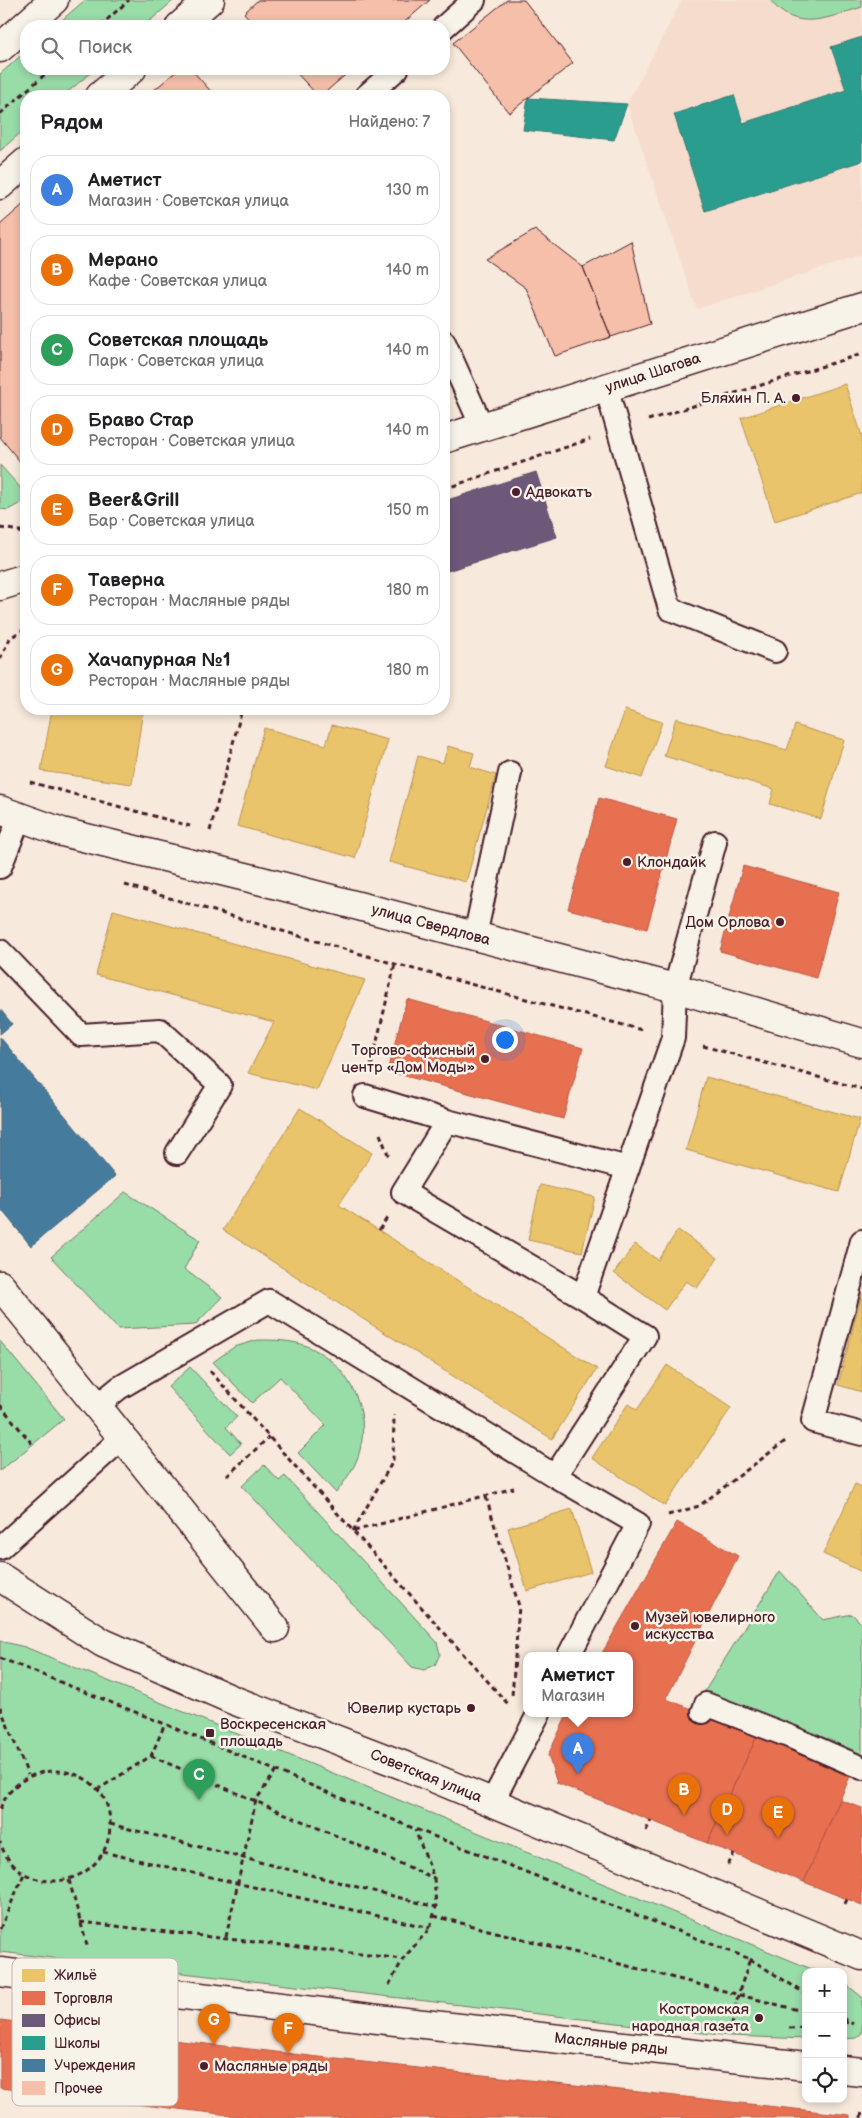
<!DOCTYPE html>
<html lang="ru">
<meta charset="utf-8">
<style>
body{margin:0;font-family:"Balsamiq Sans",sans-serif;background:#f2f2f2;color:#202124}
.controls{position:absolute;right:15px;bottom:15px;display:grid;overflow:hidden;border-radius:10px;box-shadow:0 2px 8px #0003}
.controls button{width:45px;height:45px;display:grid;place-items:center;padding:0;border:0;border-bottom:1px solid #e0e0e0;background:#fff;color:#202124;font:25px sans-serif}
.you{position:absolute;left:504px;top:1039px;width:18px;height:18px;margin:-12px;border:4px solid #fff;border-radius:50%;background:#1a73e8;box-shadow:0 0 0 8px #1a73e833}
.badge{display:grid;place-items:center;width:32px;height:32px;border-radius:50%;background:#4a1f2b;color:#fff;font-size:16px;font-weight:700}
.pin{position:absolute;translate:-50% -41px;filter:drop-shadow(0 1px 2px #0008)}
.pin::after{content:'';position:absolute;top:26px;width:18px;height:15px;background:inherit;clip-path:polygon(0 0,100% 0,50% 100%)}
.popup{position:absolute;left:523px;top:1652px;width:110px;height:65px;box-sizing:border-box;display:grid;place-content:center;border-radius:10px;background:#fff;filter:drop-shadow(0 1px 4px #0005);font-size:16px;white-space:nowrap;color:#757577}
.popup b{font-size:19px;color:#202124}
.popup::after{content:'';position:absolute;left:50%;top:100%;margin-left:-10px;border:10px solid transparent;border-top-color:#fff}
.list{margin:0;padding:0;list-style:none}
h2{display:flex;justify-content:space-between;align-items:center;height:65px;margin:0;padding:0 20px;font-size:21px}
h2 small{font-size:16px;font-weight:400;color:#757577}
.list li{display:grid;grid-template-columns:32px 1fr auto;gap:15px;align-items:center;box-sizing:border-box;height:70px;margin:0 10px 10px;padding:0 10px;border:1px solid #e0e0e0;border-radius:20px}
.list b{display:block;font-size:19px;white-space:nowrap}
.list p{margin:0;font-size:16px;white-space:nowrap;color:#757577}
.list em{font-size:16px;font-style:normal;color:#757577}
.icon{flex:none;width:28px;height:28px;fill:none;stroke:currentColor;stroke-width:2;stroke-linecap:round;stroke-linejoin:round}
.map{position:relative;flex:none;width:862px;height:2118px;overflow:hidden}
.search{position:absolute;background:#fff;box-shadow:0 2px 8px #0003;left:20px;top:20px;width:430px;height:55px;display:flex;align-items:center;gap:12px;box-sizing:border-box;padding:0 18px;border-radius:20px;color:#757577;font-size:19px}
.panel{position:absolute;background:#fff;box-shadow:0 2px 8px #0003;left:20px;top:90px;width:430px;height:625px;border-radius:20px}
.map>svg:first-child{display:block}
.built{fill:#f6dccc}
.green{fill:#98dca8;stroke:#717e6a}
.homes{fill:#e9c46a;stroke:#b99257}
.shops{fill:#e76f51;stroke:#b85746}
.offices{fill:#6d597a;stroke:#624862}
.schools{fill:#2a9d8f;stroke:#347771}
.public{fill:#457b9d;stroke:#465f7b}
.building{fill:#f5bfa9;stroke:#4a1f2b}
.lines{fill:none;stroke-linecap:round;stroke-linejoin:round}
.lane-casing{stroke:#4a1f2b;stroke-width:26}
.street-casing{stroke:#4a1f2b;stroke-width:31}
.secondary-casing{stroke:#4a1f2b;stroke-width:31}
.path{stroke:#4a1f2b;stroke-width:3;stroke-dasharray:5 4;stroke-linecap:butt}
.lane{stroke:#f7f3e8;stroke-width:22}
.street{stroke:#f7f3e8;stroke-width:28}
.secondary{stroke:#f7f3e8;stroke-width:28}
.poi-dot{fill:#4a1f2b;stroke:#f7f3e8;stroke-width:2}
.labels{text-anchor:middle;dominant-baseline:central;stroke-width:5;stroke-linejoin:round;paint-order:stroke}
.street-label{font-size:15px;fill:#4a1f2b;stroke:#f7f3e8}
.poi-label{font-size:15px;fill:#4a1f2b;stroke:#f7f3e8;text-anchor:end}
.key{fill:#f7f3e8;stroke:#c3b3af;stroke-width:1}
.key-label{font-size:14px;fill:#4a1f2b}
</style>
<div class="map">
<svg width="862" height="2118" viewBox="0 0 862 2118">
<rect width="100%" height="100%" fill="#f7e9db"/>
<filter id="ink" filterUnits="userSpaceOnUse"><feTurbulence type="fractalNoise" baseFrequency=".02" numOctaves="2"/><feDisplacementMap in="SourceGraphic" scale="10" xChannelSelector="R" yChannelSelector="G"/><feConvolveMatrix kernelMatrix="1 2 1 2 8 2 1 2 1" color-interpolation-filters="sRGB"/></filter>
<g filter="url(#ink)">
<path class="built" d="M682 0H862V255L697 309 627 104Z"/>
<path class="green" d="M85 0H174L144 26H55Z
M770 0H862V7C829 17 796 34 770 0Z
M26 51V69H95L63 96H26V128L0 151V74Z
M0 465 26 494V500L8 510 0 509Z
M125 1192 200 1240 184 1269 222 1297 195 1325 118 1329 51 1257Z
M258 1340C275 1340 291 1340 307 1346 347 1362 371 1409 360 1450 356 1467 346 1479 336 1493L298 1453 326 1425 280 1377 252 1403 213 1362 234 1347Z
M0 1341 64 1419 0 1471Z
M190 1367 237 1417 226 1427 241 1444 230 1454 168 1387Z
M264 1465 279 1481 285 1476 437 1642 440 1654 435 1665 424 1670 412 1667 242 1486Z
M780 1571 823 1620 852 1614 862 1624V1761L703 1694Z
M0 1641 25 1647 819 1972H806V2039L730 2036 0 1952Z
M843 1982 862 1997V2033L856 2038 843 2039Z"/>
<path class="homes" d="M845 384 862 436V493L775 521 741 418Z
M52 709H143L132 784 41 771Z
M625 710 662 722 642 778 606 766Z
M676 718 787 750 795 725 844 740 821 819 770 804 774 789 664 756Z
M332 725 388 740 355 858 237 826 264 728 326 745Z
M448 746 474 753 470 767 496 775 466 882 389 862 418 756 443 763Z
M113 910 365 980 317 1090 248 1073 274 1022 96 975Z
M706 1077 860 1119 839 1192 686 1150Z
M300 1108 372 1153 339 1205 597 1369 552 1439 223 1230Z
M540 1185 595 1197 582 1252 528 1240Z
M678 1230 718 1258 697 1288 686 1281 665 1310 614 1273 635 1244 658 1260Z
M862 1293V1392L838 1385Z
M667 1365 731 1408 665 1506 592 1458 628 1404 637 1410Z
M855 1484 862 1487V1572L823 1554Z
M572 1509 591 1572 527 1591 508 1528Z"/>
<path class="shops" d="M599 798 677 819 647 929 568 909Z
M743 866 839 892 816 978 720 951Z
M407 999 583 1048 563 1119 387 1071Z
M677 1522 738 1556 666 1699 758 1734 707 1843 557 1783 548 1755 568 1713H629V1655H601Z
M758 1734 852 1772 804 1882 707 1843Z
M840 1800 862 1808V1905L804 1882Z
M0 2020 345 2060 850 2115V2118H254L0 2088Z"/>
<path class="offices" d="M536 472 557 537 444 572V501Z"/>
<path class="schools" d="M862 37V161L705 211 674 114 734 95 743 123 846 90 831 47Z
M528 98 627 104 614 140 523 130Z"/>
<path class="public" d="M0 1009 12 1024 0 1034Z
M0 1037 115 1176 31 1246 0 1208Z"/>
<path class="building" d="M258 0H430L400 26H256L244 13Z
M507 0H524L573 63 509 113 453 43Z
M179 69H191L215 96H147Z
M293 69H352L321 96H318Z
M26 202V469L0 437V225Z
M535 230 583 267 611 337 555 356 526 288 485 259Z
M631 241 650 324 611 337 583 267Z"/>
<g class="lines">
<defs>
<path id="lane" d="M444 27 474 0
M366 96 397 69
M444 342 482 427
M606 387 670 609 775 651
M0 867 20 817
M475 936 510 773
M0 951 81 1035 160 1030 220 1085 177 1153
M365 1096 447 1121
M862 1241 813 1421 862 1434
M583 1297 403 1192 447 1121 628 1168
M97 1406 119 1388 269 1301 555 1476
M0 1548 121 1439
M569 1655 638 1524 555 1476 645 1336 583 1297 673 1038 675 988 715 842
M703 1712 706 1704 791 1737 862 1768
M492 1802 539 1713"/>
<path id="street" d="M0 1285 275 1628
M0 1972 378 2019 806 2066
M843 2070 862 2072"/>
<path id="secondary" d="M180 26 210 0
M0 48 54 0
M100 96 132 69
M0 185 26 162
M444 439 862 307
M0 586 26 578
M0 810 62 832 258 880 675 988 862 1043
M0 1577 103 1643 233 1700 405 1766 862 1956"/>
</defs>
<use href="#lane" class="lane-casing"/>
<use href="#street" class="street-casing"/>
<use href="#secondary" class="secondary-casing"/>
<path class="path" d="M100 26 129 0
M0 114 51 69
M648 420 862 354
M444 489 590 439
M0 528 20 531 25 544
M0 659 10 638 26 628
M30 782 190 826
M210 831 242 709
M125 885 395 964 642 1030
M703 1046 862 1089
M371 1067 395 964
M380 1134 389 1157
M379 1230 387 1218
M210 1371 508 1704
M0 1405 33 1445
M227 1476 269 1437
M486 1497 519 1606 512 1696
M668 1515 699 1506 788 1439
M353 1531 393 1461 394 1415
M354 1531 514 1488
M0 1658 165 1724 415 1829 750 1959 738 1995 732 2025
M0 1707 28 1775
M151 1756 434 1878
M97 1790 151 1756 165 1724
M0 1809C23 1750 110 1763 110 1824 110 1889 19 1903 0 1842
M110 1824 436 1907
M646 1831 651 1820
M103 1852 430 1928
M728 1865 734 1854
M69 1880 88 1949
M845 1904 847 1899
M434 1916 806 2012
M80 1922 403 1959
M0 1929 24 1874
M226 1937 256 1800 276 1771
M750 1959 806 1994
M389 1985 403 1959 430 1928 436 1907 434 1878 415 1830
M843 2018 853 2024
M843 2022 850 2023
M789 2028 806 2027
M861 2118 862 2110"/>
<use href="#lane" class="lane"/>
<use href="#street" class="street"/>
<use href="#secondary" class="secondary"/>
</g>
</g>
<g class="poi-dot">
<circle cx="796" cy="398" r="5"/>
<circle cx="516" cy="492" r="5"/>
<circle cx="627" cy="862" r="5"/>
<circle cx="780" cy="922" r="5"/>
<circle cx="485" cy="1059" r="5"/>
<circle cx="635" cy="1626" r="5"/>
<circle cx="471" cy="1708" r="5"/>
<rect x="205" y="1728" width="10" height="10" rx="2.5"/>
<circle cx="759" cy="2018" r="5"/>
<circle cx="204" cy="2066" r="5"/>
</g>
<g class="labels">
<g class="street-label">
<text transform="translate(653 373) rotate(-18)">улица Шагова</text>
<text transform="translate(431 925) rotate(15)">улица Свердлова</text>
<text transform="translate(426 1776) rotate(22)">Советская улица</text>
<text transform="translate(611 2044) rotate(6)">Масляные ряды</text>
</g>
<g class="poi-label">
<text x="786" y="398">Бляхин П. А.</text>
<text x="526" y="492" text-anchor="start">Адвокатъ</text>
<text x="637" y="862" text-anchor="start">Клондайк</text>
<text x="770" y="922">Дом Орлова</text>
<text x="475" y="1050">Торгово-офисный<tspan x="475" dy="17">центр «Дом Моды»</tspan></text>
<text x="645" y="1617" text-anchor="start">Музей ювелирного<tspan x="645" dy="17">искусства</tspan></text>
<text x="461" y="1708">Ювелир кустарь</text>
<text x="220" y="1724" text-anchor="start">Воскресенская<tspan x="220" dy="17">площадь</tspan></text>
<text x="749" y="2009">Костромская<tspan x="749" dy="17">народная газета</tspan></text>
<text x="214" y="2066" text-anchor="start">Масляные ряды</text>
</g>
</g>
<rect x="12" y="1958" width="166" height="148" rx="8" class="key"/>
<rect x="22" y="1969" width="23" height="13" fill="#e9c46a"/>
<rect x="22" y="1991" width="23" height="14" fill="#e76f51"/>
<rect x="22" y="2014" width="23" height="13" fill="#6d597a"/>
<rect x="22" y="2036" width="23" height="14" fill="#2a9d8f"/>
<rect x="22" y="2059" width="23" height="13" fill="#457b9d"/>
<rect x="22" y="2081" width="23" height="14" fill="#f5bfa9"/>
<g class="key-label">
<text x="54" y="1980">Жильё</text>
<text x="54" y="2003">Торговля</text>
<text x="54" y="2025">Офисы</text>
<text x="54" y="2048">Школы</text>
<text x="54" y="2070">Учреждения</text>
<text x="54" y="2093">Прочее</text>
</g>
</svg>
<div class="controls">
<button>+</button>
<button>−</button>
<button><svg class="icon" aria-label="locate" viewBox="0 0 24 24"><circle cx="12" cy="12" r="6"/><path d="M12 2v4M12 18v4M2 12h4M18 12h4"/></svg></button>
</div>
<div class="you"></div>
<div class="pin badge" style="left:578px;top:1774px;background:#3f7fe0">A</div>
<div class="popup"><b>Аметист</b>Магазин</div>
<div class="pin badge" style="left:684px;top:1815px;background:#e8710a">B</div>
<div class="pin badge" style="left:199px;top:1800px;background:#2e9e5b">C</div>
<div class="pin badge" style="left:727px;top:1835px;background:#e8710a">D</div>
<div class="pin badge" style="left:778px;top:1838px;background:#e8710a">E</div>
<div class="pin badge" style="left:288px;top:2054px;background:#e8710a">F</div>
<div class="pin badge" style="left:214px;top:2045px;background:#e8710a">G</div>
<div class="search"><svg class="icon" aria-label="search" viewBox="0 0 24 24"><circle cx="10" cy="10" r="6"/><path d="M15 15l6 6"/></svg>Поиск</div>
<section class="panel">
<h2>Рядом<small>Найдено: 7</small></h2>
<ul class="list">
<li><span class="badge" style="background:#3f7fe0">A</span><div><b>Аметист</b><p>Магазин · Советская улица</p></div><em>130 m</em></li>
<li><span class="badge" style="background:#e8710a">B</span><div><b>Мерано</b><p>Кафе · Советская улица</p></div><em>140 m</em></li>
<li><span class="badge" style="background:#2e9e5b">C</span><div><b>Советская площадь</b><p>Парк · Советская улица</p></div><em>140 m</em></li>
<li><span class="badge" style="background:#e8710a">D</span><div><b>Браво Стар</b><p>Ресторан · Советская улица</p></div><em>140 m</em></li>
<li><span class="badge" style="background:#e8710a">E</span><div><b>Beer&amp;Grill</b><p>Бар · Советская улица</p></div><em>150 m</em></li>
<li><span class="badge" style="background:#e8710a">F</span><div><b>Таверна</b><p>Ресторан · Масляные ряды</p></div><em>180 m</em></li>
<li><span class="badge" style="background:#e8710a">G</span><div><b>Хачапурная №1</b><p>Ресторан · Масляные ряды</p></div><em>180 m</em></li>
</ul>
</section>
</div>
